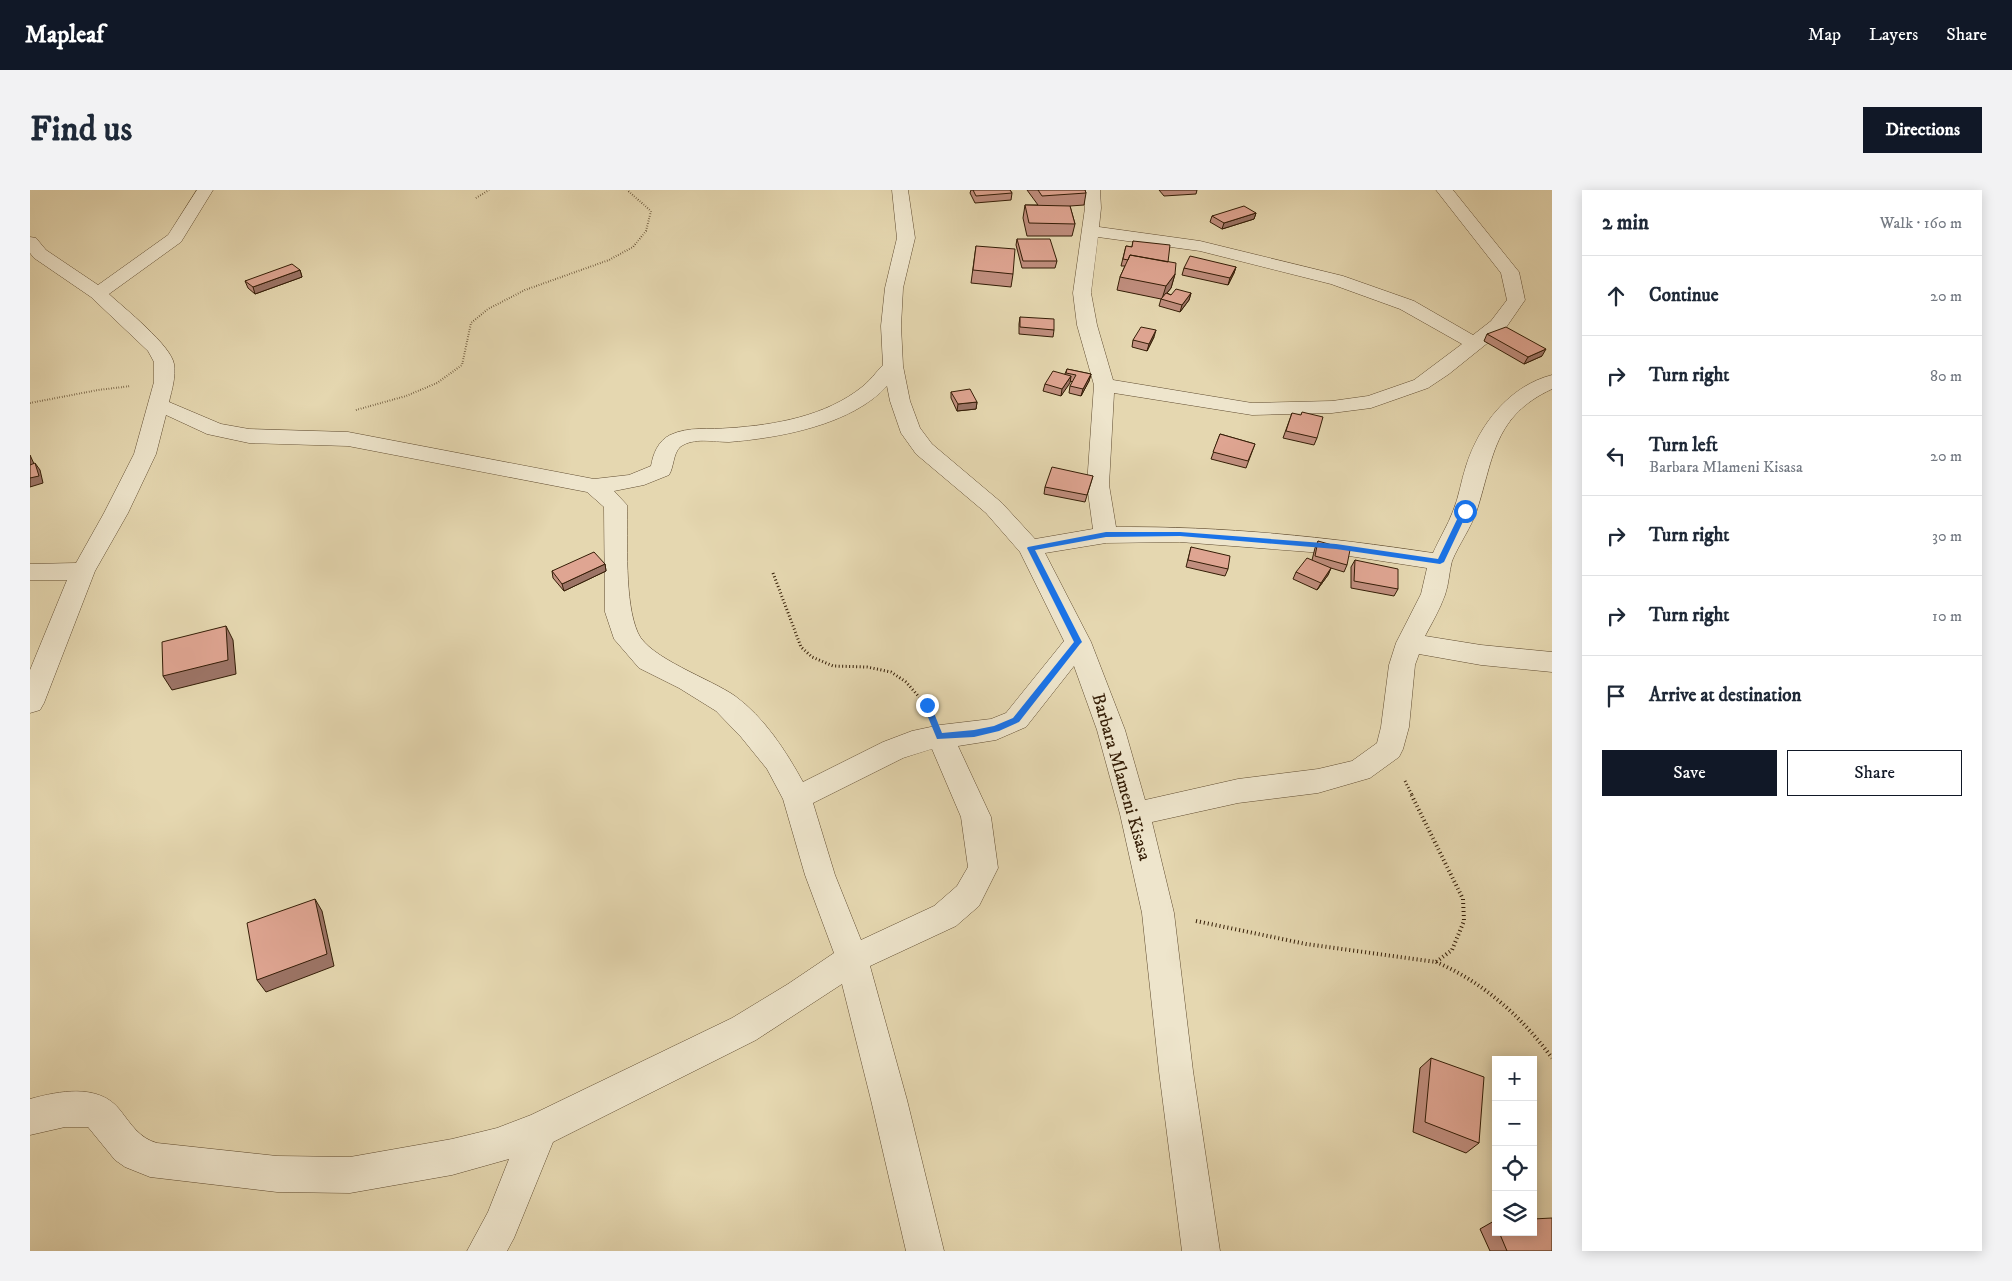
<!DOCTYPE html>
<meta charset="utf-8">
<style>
body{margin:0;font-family:"IM FELL DW Pica",serif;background:#f2f2f3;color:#1f2937}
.controls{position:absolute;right:15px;bottom:15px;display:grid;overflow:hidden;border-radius:0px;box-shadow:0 2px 12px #0003}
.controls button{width:45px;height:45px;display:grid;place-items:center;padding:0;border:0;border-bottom:1px solid #e0e1e3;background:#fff;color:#1f2937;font:25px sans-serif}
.stop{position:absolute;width:15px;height:15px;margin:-11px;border:4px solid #1a73e8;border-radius:50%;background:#fff}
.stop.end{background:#1a73e8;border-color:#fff;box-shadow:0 1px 5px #0008}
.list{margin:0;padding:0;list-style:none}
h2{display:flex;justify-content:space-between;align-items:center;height:65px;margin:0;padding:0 20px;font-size:21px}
h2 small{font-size:16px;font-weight:400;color:#747a83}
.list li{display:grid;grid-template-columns:32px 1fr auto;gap:15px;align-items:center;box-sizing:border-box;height:80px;padding:0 20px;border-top:1px solid #e0e1e3}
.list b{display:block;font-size:19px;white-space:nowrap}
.list p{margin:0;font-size:16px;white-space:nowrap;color:#747a83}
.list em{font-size:16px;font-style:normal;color:#747a83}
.actions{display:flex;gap:10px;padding:15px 20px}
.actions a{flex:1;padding:11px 0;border:1px solid #111827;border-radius:0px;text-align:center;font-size:18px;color:#111827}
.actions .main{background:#111827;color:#fff}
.icon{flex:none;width:28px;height:28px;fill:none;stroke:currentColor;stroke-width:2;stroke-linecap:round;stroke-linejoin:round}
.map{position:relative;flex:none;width:1522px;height:1061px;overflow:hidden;border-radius:0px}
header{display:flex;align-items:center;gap:30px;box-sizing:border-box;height:70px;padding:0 25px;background:#111827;color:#fff}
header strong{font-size:24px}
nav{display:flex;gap:28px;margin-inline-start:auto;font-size:18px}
.intro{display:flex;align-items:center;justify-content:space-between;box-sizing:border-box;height:120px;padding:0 30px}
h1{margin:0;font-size:35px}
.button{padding:12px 22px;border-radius:0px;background:#111827;color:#fff;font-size:18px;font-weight:700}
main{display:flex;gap:30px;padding:0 30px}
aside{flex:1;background:#fff;border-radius:0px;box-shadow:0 2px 12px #0003}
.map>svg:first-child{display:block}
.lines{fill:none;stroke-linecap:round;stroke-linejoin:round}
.minor-casing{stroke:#604c30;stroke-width:1}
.path-far2{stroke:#341d06;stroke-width:2;stroke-dasharray:0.5 2;stroke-linecap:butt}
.path-far1{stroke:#341d06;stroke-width:3;stroke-dasharray:1 2.5;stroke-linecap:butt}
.path{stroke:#341d06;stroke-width:4;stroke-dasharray:1 3;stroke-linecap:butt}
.minor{fill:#eee5cc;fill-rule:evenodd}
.wall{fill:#c08e7e;stroke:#341d06}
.shaded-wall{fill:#9c7466;stroke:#341d06}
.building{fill:#dfa592;stroke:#341d06}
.route{fill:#1a73e8}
.labels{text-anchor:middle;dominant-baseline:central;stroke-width:4;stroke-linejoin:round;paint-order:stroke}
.street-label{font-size:18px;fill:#341d06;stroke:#eee5cc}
</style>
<header>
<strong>Mapleaf</strong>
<nav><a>Map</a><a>Layers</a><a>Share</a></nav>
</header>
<div class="intro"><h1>Find us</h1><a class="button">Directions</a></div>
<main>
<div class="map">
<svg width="1522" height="1061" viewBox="0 0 1522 1061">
<rect width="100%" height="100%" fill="#e5d7b0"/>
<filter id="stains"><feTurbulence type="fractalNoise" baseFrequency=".004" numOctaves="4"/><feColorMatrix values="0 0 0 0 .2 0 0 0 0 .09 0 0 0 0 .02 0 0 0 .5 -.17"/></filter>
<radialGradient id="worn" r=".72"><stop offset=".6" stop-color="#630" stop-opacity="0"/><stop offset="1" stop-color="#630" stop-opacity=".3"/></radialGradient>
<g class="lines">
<defs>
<path id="minor" d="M167 0H183L151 52 79 104C94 118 141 155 144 174 146 187 142 199 139 212L191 234 219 239 318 242 564 289 599 285 621 276C623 264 628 251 640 245 659 236 679 240 700 238 745 235 796 226 832 197 840 191 846 182 853 175L851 136 855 98 867 48 862 0H878L885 48 873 98 871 136 873 176 880 211 890 238 902 254 972 313 1005 349 1063 339 1057 295 1064 195 1047 135 1043 103 1055 18 1054 0H1070L1071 18 1069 37 1170 51 1313 86 1384 111 1443 145 1461 131 1477 110 1471 83 1406 0H1423L1489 82 1495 110 1475 139 1419 184 1398 198 1341 218 1302 223 1222 225 1084 203 1079 295 1086 337C1193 336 1297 347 1403 363 1409 349 1418 335 1423 321 1429 307 1431 291 1436 276 1449 235 1479 196 1522 185V199C1464 226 1464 266 1447 320 1441 338 1429 354 1422 371 1419 382 1419 394 1415 405 1410 419 1402 433 1395 446L1451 455 1522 462V482L1451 475 1389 464 1385 475 1379 537 1373 559 1369 567 1340 588 1288 603 1208 613 1122 632 1144 723 1163 881 1190 1061H1152L1129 881 1112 723 1090 624 1067 540 1044 476 996 537 966 550 928 556 961 627 968 678 949 716 926 736 840 776 877 910 914 1061H876L841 910 812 794 726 850 523 952 484 1048 477 1061H437L458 1022 479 969 422 985 320 1003 247 1002 120 987 95 977 85 970 58 937H35L0 945V909C29 901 69 893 90 920 101 934 109 948 127 953L247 966 320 967 422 949 467 938 501 925 702 828 758 794 804 763 775 685 753 609 737 579 711 547 686 521 649 498 609 478 584 449 575 422 574 317 557 302 318 256 219 253 177 244 136 225 126 264 98 323 65 381 14 513 10 520 0 523V480L37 390H0V374L46 373 74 323 104 264 124 192V172L118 161 61 107 4 68 0 63V47L6 48 16 60 68 95 138 45ZM1068 47 1170 61 1301 94 1370 119 1432 154 1384 190 1338 206 1302 211 1222 213 1083 190 1067 135 1061 103ZM857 196 860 211 871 243 886 264 956 323 990 362 1034 451 976 523 961 529 910 535 882 541 853 552 773 592C756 561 734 527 705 506 681 489 619 468 608 443 594 412 598 350 597 315L584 301 614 295 639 285C644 277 643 264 650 257 664 247 683 252 699 252 749 248 822 235 857 196ZM1150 352 1306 364 1397 378 1391 404 1366 453 1359 475 1351 537 1347 553 1322 571 1288 579 1208 589 1115 610 1095 540 1061 452 1015 363 1076 353ZM902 559 931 627 938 677 927 696 904 716 831 750 805 685 783 613 873 568Z"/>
</defs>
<use href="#minor" class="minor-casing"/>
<path class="path-far2" d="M446 8 459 0
M0 213 68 200 101 196
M326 220 376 206 407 193 432 175 441 133 458 119 495 100 579 70 603 57 616 41 621 21 597 0"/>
<path class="path-far1" d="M743 383 771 457 782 467 803 476 837 477 861 482 876 492 897 516
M1375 591 1382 605"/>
<path class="path" d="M1166 731 1276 754 1406 772 1422 760 1434 731 1433 709 1381 604
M1406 772C1453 792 1492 827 1522 868"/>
<use href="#minor" class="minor"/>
</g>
<path class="wall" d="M941 0H980L982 3 981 10 945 13 940 3Z
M997 0H1055L1056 3 1054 15 1040 16 1045 34 1042 46H997L993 28 995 15H1008Z
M1129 0H1167L1166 4 1134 6Z
M1226 23 1224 29 1192 39 1180 32 1182 26Z
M987 49 1027 71 1025 78H992L986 55Z
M1103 51 1138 72 1145 84 1141 98 1137 103 1141 105 1161 103 1159 110 1150 122 1129 116 1131 109 1087 100 1090 87 1095 76H1091L1096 56 1102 57Z
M946 56 983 84 981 97 941 93Z
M1206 77 1204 83 1198 95 1152 85 1154 78Z
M270 80 272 87 225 104 218 98 215 91Z
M990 127 1024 140 1023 147 989 144V134Z
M1457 144 1512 166 1494 174 1454 151Z
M1124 147 1117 161 1102 157 1103 150Z
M1037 179 1061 184 1059 191 1051 206 1039 203 1040 196 1043 192 1040 191 1031 206 1013 201 1015 194 1035 184Z
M921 202 947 212 946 219 927 221 921 208Z
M1262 223 1287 248 1284 255 1253 248Z
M1190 244 1225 254 1216 278 1181 269Z
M1063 286 1055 312 1014 304 1015 297Z
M1288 351 1317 375 1314 382 1301 378 1298 385 1287 400 1263 389 1266 382 1282 370 1285 358Z
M1161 357 1198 379 1195 386 1156 377Z
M1325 370 1368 399 1364 406 1321 398V377Z
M575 374 576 381 534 401 523 388 522 381Z
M1401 868 1449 953 1436 963 1383 942 1390 878Z
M1464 1031H1466V1042H1503L1522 1061H1460L1450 1039Z"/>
<path class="shaded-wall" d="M1226 23 1224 29 1192 39 1194 33Z
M1206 77 1204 83 1198 95 1200 88Z
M270 80 272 87 225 104 223 97Z
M1145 84 1141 98 1132 109 1136 96Z
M1161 103 1159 110 1150 122 1152 115Z
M1126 140 1124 147 1117 161 1119 154Z
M1516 159 1512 166 1494 174 1498 167Z
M1061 184 1059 191 1051 206 1053 199Z
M1041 186 1040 193 1031 206 1032 199Z
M947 212 946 219 927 221 928 214Z
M0 265 5 276 0 278Z
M5 273 10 280 13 293 0 297V288Z
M575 374 576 381 534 401 532 394Z
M1301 378 1298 385 1287 400 1291 393Z
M196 436 203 450 206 484 142 500 133 486Z
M285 709 292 721 304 776 236 802 227 790Z"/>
<path class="building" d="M943 0H980L982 3 946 6Z
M1008 0H1055L1056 3 1012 6Z
M995 15 1040 16 1045 34 999 33Z
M1214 16 1226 23 1194 33 1182 26Z
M987 49H1020L1027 71H993Z
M1103 51 1140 55 1138 72 1100 65 1098 70 1093 69 1096 56 1102 57Z
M946 56 985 59 983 84 943 80Z
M1100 65 1146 73 1145 84 1136 96 1090 87Z
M1160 66 1206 77 1200 88 1154 78Z
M262 74 270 80 223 97 215 91Z
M1146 99 1161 103 1152 115 1131 109 1136 103 1141 105Z
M990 127 1024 129V140L990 137Z
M1111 137 1126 140 1119 154 1103 150Z
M1476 137 1516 159 1498 167 1457 144Z
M1037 179 1061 184 1053 199 1040 196 1046 185 1036 183Z
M1023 181 1041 186 1032 199 1015 194Z
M940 199 947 212 928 214 921 202Z
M1272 222 1293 227 1287 248 1256 241 1262 223 1271 225Z
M1190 244 1225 254 1218 271 1183 262Z
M5 273 9 286 0 288V275Z
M1022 277 1063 286 1057 305 1015 297Z
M1288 351 1320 360 1317 375 1285 366Z
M1161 357 1200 366 1198 379 1158 370Z
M564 362 575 374 532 394 522 381Z
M1277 368 1301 378 1291 393 1266 382Z
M1325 370 1368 379V399L1324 391Z
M196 436 198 470 133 486 132 452Z
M285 709 297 764 227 790 217 733Z
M1401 868 1454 887 1449 953 1395 932Z
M1522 1028V1061H1477L1469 1042H1503V1029Z"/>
<path class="route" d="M1432 319 1438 321 1414 372 1410 374 1306 359 1150 346 1076 347 1005 360 1052 452 1050 454 989 532 969 541 944 547 907 549 893 515 894 513H900L912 543 944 540 964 536 983 528 1044 452 997 358 998 357 1076 342H1150L1306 354 1408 369Z"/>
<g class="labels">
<g class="street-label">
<text transform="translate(1091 587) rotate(74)">Barbara Mlameni Kisasa</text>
</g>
</g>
<rect width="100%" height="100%" filter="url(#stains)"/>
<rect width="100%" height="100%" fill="url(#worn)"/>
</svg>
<div class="controls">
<button>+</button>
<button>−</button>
<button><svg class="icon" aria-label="locate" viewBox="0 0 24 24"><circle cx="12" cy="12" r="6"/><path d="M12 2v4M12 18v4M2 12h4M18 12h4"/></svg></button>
<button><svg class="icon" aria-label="layers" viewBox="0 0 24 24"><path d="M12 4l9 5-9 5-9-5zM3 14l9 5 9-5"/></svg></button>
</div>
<div class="stop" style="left:1435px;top:321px"></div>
<div class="stop end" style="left:897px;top:515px"></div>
</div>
<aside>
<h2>2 min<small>Walk · 160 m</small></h2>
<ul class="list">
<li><svg class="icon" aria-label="ahead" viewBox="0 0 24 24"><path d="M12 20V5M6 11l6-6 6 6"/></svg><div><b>Continue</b></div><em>20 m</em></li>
<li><svg class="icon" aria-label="right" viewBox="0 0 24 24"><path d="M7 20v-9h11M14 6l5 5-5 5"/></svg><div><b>Turn right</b></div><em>80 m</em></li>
<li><svg class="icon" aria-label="left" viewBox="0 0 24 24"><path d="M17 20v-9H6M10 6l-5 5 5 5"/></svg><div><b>Turn left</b><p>Barbara Mlameni Kisasa</p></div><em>20 m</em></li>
<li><svg class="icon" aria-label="right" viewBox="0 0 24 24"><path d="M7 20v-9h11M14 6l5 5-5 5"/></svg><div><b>Turn right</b></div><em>30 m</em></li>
<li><svg class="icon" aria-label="right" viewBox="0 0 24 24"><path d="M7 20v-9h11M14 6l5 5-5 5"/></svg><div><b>Turn right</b></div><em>10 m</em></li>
<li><svg class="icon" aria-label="arrive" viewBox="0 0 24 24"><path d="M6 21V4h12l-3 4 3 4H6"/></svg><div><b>Arrive at destination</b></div></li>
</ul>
<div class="actions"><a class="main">Save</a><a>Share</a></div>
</aside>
</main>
